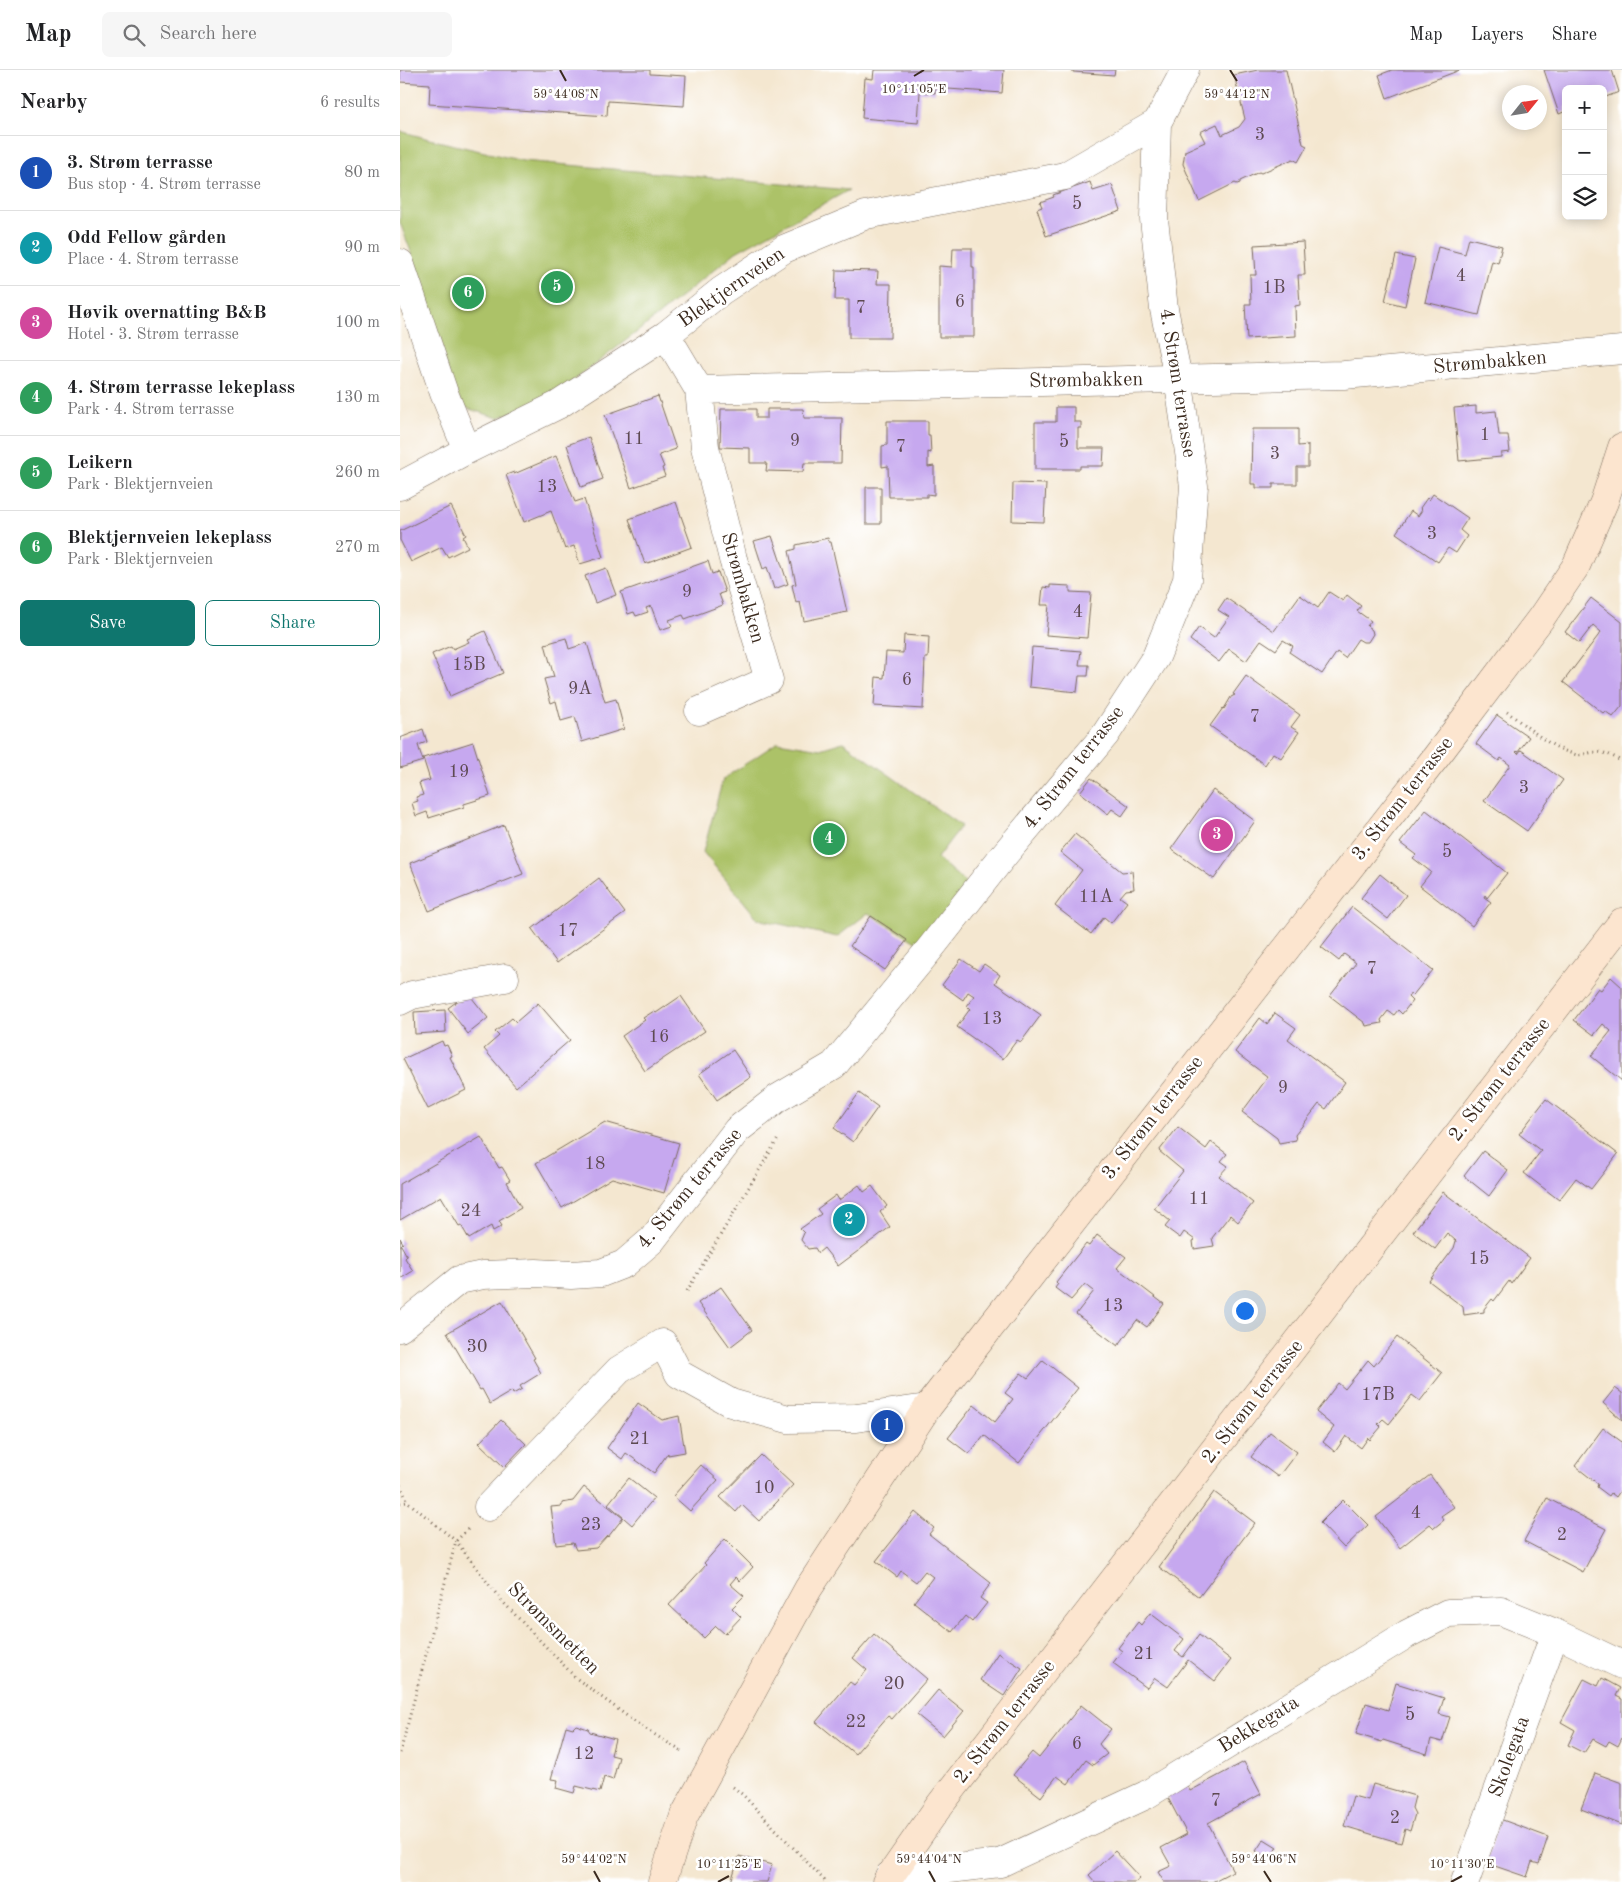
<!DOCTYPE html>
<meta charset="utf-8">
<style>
body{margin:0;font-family:"Old Standard TT",serif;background:#f6f6f6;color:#202124}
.controls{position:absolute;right:15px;top:15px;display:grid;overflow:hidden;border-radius:8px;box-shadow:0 2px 12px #0003}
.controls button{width:45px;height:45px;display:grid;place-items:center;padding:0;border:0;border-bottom:1px solid #e0e0e0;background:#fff;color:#202124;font:25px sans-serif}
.compass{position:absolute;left:1102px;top:15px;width:45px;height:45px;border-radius:50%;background:#fff;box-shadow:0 2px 12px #0003;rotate:60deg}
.you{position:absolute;left:844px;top:1240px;width:18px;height:18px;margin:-12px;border:4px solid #fff;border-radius:50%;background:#1a73e8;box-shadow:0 0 0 8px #1a73e833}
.badge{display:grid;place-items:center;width:32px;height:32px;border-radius:50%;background:#0f766e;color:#fff;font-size:16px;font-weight:700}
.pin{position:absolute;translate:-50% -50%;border:2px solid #fff;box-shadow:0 1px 5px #0006}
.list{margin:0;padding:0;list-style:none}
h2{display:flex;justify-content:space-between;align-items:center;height:65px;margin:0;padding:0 20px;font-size:21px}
h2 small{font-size:16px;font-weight:400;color:#757577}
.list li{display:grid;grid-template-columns:32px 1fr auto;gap:15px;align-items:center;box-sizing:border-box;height:75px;padding:0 20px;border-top:1px solid #e0e0e0}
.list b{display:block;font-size:19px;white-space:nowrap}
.list p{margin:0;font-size:16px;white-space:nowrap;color:#757577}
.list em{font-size:16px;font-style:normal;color:#757577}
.actions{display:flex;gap:10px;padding:15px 20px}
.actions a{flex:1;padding:11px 0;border:1px solid #0f766e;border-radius:8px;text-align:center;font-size:18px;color:#0f766e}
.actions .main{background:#0f766e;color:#fff}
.icon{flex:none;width:28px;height:28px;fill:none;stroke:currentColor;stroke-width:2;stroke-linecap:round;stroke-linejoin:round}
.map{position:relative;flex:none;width:1222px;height:1812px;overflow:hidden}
header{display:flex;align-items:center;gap:30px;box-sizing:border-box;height:70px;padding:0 25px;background:#fff;border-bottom:1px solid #e0e0e0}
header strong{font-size:24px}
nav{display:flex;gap:28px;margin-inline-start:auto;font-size:18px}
.search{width:350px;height:45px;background:#f6f6f6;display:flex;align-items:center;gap:12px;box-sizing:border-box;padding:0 18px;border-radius:8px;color:#757577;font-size:19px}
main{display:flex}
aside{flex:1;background:#fff}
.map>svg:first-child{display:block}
.green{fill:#acc267;stroke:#747642}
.building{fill:#c6a8ef}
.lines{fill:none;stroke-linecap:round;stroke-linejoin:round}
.minor-casing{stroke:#7c6c5c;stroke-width:29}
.secondary-casing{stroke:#7c6c5c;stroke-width:29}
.path{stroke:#7c6c5c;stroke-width:3;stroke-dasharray:1 4;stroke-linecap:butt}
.minor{stroke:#fff;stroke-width:28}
.secondary{stroke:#fce5cf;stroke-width:28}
.ticks{fill:none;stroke:#3b2a1e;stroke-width:2}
.labels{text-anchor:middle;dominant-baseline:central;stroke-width:5;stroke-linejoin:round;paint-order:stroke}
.number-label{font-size:18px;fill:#5e4a52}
.street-label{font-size:20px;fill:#3b2a1e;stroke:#fff}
.ticks-label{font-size:12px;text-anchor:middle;fill:#3b2a1e;stroke:#fff;stroke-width:5;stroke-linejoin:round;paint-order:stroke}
</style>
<header>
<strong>Map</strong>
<div class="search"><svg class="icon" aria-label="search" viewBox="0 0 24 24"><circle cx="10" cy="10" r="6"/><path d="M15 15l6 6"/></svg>Search here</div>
<nav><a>Map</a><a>Layers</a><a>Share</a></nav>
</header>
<main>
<aside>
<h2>Nearby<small>6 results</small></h2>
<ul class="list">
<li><span class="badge" style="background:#1a4fb4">1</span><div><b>3. Strøm terrasse</b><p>Bus stop · 4. Strøm terrasse</p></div><em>80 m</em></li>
<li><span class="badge" style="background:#0f9aa8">2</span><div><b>Odd Fellow gården</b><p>Place · 4. Strøm terrasse</p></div><em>90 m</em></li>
<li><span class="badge" style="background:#d1479c">3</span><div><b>Høvik overnatting B&amp;B</b><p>Hotel · 3. Strøm terrasse</p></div><em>100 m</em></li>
<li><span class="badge" style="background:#2e9e5b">4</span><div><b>4. Strøm terrasse lekeplass</b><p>Park · 4. Strøm terrasse</p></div><em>130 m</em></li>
<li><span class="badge" style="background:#2e9e5b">5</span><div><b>Leikern</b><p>Park · Blektjernveien</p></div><em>260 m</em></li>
<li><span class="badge" style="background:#2e9e5b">6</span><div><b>Blektjernveien lekeplass</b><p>Park · Blektjernveien</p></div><em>270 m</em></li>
</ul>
<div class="actions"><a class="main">Save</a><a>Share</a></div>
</aside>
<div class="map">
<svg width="1222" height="1812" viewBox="0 0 1222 1812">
<rect width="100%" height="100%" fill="#fff"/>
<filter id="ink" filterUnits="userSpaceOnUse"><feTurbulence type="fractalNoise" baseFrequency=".02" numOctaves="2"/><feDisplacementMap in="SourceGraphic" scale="10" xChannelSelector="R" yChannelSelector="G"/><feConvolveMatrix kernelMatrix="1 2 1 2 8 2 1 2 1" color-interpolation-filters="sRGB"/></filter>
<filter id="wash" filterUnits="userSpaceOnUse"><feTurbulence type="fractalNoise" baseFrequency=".0096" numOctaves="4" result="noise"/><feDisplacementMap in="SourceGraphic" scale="20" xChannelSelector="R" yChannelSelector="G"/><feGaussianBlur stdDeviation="1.12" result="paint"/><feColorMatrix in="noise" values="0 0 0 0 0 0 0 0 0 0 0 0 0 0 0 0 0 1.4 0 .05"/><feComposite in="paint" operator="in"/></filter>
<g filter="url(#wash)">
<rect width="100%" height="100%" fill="#f4e7d0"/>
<path class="green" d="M0 61 29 69 123 91 449 120 336 182 250 252 159 322 98 348 63 337 49 307 10 179 0 153Z
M378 672 420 679 443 672 561 756 537 788 575 821 529 880 468 843 437 867 358 849 303 782 323 709Z"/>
<g id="blocks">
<path class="building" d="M0 0H250V4L286 6 284 36 208 31 207 46 29 34 30 14 0 12Z
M474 0H604L602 23 535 18V23L520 22 518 53 462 48 465 8 473 9Z
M673 0H715L714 5 673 2Z
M858 0H886L903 74 907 76 898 92 893 89 861 103 859 102 840 111V113L837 114 835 113 799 131 783 94 785 81 805 72 800 62 817 54 822 65 839 57 845 49 834 5Z
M992 0H1060L987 28 979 5Z
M1144 0H1212L1219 22 1203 28V19H1166V41L1159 44Z
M690 112 693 121 712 115 721 141 646 166 637 139 642 137 640 132 654 127 653 125Z
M1069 168 1102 176 1098 193 1092 191 1079 245 1025 232 1038 177 1065 184Z
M903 172 905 205H898L900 235 895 236 896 266 847 269 845 234H851L850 205H856L854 175Z
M553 178H572V197H574V267H539V196L552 197Z
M996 185 1015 189 1005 236 985 231Z
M436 200 478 201 477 214H491L490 268H449V230H435Z
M258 326 276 379 259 385 264 397 262 398 265 406 231 418 205 345Z
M1076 336V343L1096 341 1099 365H1108L1110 382 1101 383V387L1059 391 1054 338Z
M656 337H674V352H681V358H678V378H704L703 396H680V399H635V352H656Z
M321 339H356V348H367V339H403L404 348H442L441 393H404L403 402 366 401 367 393H350V378L320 377Z
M487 351H528V365H530L531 383 528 382V397L534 396V425L527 424V427H489L488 396 482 397V376L487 375Z
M852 359H898V376L908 375V397H897V414H873V418H856V414H851Z
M189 367 203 409 181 417 167 375Z
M156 386 175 432 184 429 203 487 180 494 174 476 165 479 151 441 124 452 106 405 114 402V404Z
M613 413 646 414 644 452 612 451Z
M466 417H481V454H466Z
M1033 424 1068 448 1060 460 1067 466 1056 483 1048 478 1038 492 996 463 1011 441 1018 446 1022 440 1020 438 1027 428 1029 430Z
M276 432 292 477 245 494 229 449Z
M51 436 66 465 63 467 68 477 48 487 42 477 11 492 0 470V461Z
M372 466 388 514 374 519 367 497 363 499 354 471Z
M428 468 429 472H431L447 542 404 551 400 532 396 533 392 515 396 514 389 481 396 479V475Z
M308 491 312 504 318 502 325 522 319 524 323 535 285 549 283 545 269 550 272 556 260 560 251 536 246 538 248 542 236 546 234 542 228 544 221 522Z
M206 498 216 525 195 533 185 506Z
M650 515 670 516V522L691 523 687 568 646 565 649 535H641L643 517 650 518Z
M929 522 943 531 947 525 961 536 957 541 971 551 967 556 972 560 973 564 968 572H963L958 569 945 588 937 582 922 604 889 582 893 576 883 570 876 580 861 570 846 591 829 579 819 592 790 570 799 557 814 568 829 547 818 540 826 528 874 561 900 525 918 538Z
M1191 528 1222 552V636L1213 647 1205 641 1203 643 1163 612 1201 562 1193 555 1179 573 1165 562Z
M85 561 103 603 50 626 32 584 51 576 53 579 69 572 67 569Z
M504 565 529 567 528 588H525L523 639 474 636 476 607 484 608 486 582 503 583Z
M166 568 169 579 187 573 205 632 216 629 224 659 182 672 175 647 161 651 156 631 151 633 144 609 154 607 145 574Z
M632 577 681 581 679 595H689L688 606H679L677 622 629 617Z
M846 606 900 645 891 657 899 662 881 688 873 683 865 695 810 656 823 638 824 639 831 627 835 625 833 624Z
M1097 645 1129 667 1118 682 1117 681 1116 682 1118 684 1121 680 1163 710 1127 761 1084 731 1110 695 1101 688 1099 691 1076 674Z
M23 659 27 672 18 675 23 691 0 698V668Z
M73 672 90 726 64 734V737L29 748 27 742 16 746 12 733 18 731 16 727 23 725 19 713 30 710 23 688Z
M691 708 729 736 722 746 712 739 708 744 680 722Z
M813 720 855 751 814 809 771 779Z
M1026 740 1107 803 1087 828 1085 825 1084 827 1091 832 1072 856 1020 816 1031 802 1013 788 1016 785 1000 773Z
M104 755 123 804 29 841 10 793Z
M675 764 722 802 732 801 734 819 726 820 720 827 727 832 711 853 704 847 691 864 655 836 682 800 660 782Z
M980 804 1006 825 988 849 961 828Z
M199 808 225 843 157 893 132 859Z
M952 837 1033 900 1013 925 1011 923 1008 927 1012 931 1002 944 998 940 994 945 988 941 981 950 982 953 966 956 965 953 930 926 956 893 944 884 939 891 921 877Z
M471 846 507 870 485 900 450 876Z
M561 889 579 901 584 894 600 905 595 913 641 945 621 972 617 970 603 989 557 957 570 939 567 936 574 926 568 922 563 930 542 915Z
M1211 907 1222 917V1011L1191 986 1211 961 1203 954 1194 965 1174 950 1198 918 1201 920Z
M68 923 88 948 68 964 48 938Z
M281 926 305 961 245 1001 222 966 245 950 243 948 254 941 256 943Z
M138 933 170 970 116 1017 84 979 99 966 95 962 112 948 116 952Z
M45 940 46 962 15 964 14 942Z
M875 943 896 958 888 969 945 1012 926 1039 919 1034 895 1065 896 1070 879 1073 877 1068 842 1042 868 1007 835 982 860 948 867 954Z
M42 971 44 976 47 975 52 986 50 987 66 1020 28 1039 3 989Z
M333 980 351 1007 317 1030 299 1004Z
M459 1023 478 1037 453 1072 434 1058Z
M1146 1029 1218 1084 1191 1119 1176 1108 1159 1130 1124 1103 1141 1081 1119 1064Z
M205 1052 279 1073 264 1123 212 1108 162 1138 136 1093Z
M778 1057 806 1079 811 1072 827 1084 821 1091 828 1096 819 1106 853 1133 838 1152 830 1145 812 1168 814 1176 794 1179 793 1171 795 1170 784 1162 780 1168 765 1157 770 1151 754 1138 783 1101 759 1081Z
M81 1067 99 1098 102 1097 110 1110 107 1112 121 1138 99 1151 102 1156 93 1161 91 1156 69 1169 61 1155 59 1156 41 1126 0 1150V1114Z
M1083 1081 1108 1100 1089 1126 1064 1106Z
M459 1115 464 1122 472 1116 487 1136 480 1142 490 1157 438 1196 424 1178 418 1183 415 1178 408 1179 401 1170 404 1163 400 1159 421 1144 417 1139 436 1125 439 1130Z
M1043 1122 1130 1188 1111 1214 1109 1211 1094 1231 1092 1229 1084 1239V1242L1064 1245 1063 1237 1029 1211 1054 1178 1056 1171 1047 1163 1035 1179 1013 1162Z
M697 1165 726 1187 717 1198 764 1234 747 1257 737 1250 718 1276 676 1244 694 1221 685 1214 671 1230 655 1218 658 1214 656 1212 686 1174 689 1176Z
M0 1168 3 1173 1 1175 7 1186 5 1188 13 1201 0 1209Z
M321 1217 352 1260 330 1277 298 1233Z
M102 1231 135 1288 133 1289 141 1303 120 1316 122 1319 113 1324 112 1321 90 1334 82 1319 80 1320 47 1263Z
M997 1267 1042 1303 1020 1331 1012 1325 989 1354 983 1349 978 1354 981 1357 970 1370 968 1368 961 1378 946 1366 935 1382 923 1372 934 1357 916 1342 938 1313 945 1319 968 1290 974 1296Z
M643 1290 678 1318 619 1393 584 1365 569 1384 548 1368 574 1335 595 1352 613 1329 605 1323 621 1303 628 1308Z
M1215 1318 1222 1323V1350L1203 1333Z
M238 1333 262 1350 279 1346 285 1382 268 1385V1383L254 1403 226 1383 222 1389 207 1378Z
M101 1350 126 1374 104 1397 79 1373Z
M1203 1358 1222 1372V1418L1216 1427 1211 1423 1209 1426 1197 1417 1198 1414 1175 1396Z
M870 1362 897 1382 878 1407 851 1387Z
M361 1385 393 1415 359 1451 342 1435 336 1442 320 1427Z
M301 1395 318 1410 290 1441 273 1426Z
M1030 1405 1054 1437 1041 1446 1044 1450 1034 1458 1030 1454 1000 1478 976 1447Z
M229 1408 254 1428 232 1455 208 1434Z
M184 1417 223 1448 208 1467 207 1466 196 1478 176 1480 173 1473 156 1475 151 1437 162 1436V1433L173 1431Z
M814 1422 855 1453 799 1527 759 1497Z
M1147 1428 1206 1459 1183 1502 1124 1471Z
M943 1430 968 1455 944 1478 920 1453Z
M515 1442 534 1458 529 1464 591 1513 580 1528 587 1533 572 1552 565 1546 552 1562 514 1532 533 1507 525 1501 516 1512 501 1501 497 1507 476 1491Z
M325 1469 353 1497 340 1511 336 1507 330 1514 344 1526 332 1538 341 1547 325 1564 316 1556 304 1568 269 1535 306 1495 304 1493Z
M750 1543 784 1569 775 1581 783 1587 799 1565 831 1590 815 1611 788 1590 768 1617 755 1608 747 1618 713 1593 722 1581 718 1578 738 1552 741 1555Z
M474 1564 527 1609 492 1649 488 1646 455 1684 416 1652 450 1612 454 1615 467 1600 453 1588Z
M598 1583 622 1598 604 1626 580 1610Z
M1202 1608 1220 1618 1216 1626 1222 1629V1668L1218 1676 1209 1671 1206 1676 1193 1669 1184 1683 1168 1675 1175 1660 1161 1652 1184 1609 1198 1616Z
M996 1613 1044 1628 1039 1644 1050 1647 1042 1672 1031 1669 1027 1684 983 1670 982 1672 956 1664 966 1633 988 1640Z
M538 1620 564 1641 543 1666 517 1645Z
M681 1635 711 1659 699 1674 707 1684 693 1695 686 1690 668 1714 657 1706 641 1727 613 1705 632 1682 639 1688Z
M176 1655 188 1659 190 1662 215 1669 211 1685 219 1687 213 1710 204 1707 200 1722 176 1716 174 1723 156 1718 158 1710 151 1709 166 1656 173 1658Z
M844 1692 861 1724 808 1753 833 1801 812 1812H764L758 1802 771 1796 761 1778 787 1764 767 1726 787 1715 790 1721Z
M1195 1703 1222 1713V1755L1181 1739Z
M973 1714 1015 1726 1012 1738 1015 1744 1010 1761 1005 1759 1001 1773 944 1756 953 1726 968 1730Z
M1100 1749 1148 1767 1139 1794 1132 1792 1127 1807 1086 1793Z
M864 1769 877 1777 870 1789 856 1781Z
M715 1781 740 1808 735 1812H695L689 1805Z
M339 1786 372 1795 367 1812H331Z"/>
</g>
</g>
<g filter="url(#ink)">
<use href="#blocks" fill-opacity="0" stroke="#7c6c5c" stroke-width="1"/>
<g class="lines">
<defs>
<path id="minor" d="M0 193 44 323 67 380
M266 265 299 320 944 305 1222 280
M299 320 305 377 333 489 369 610 299 641
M0 416 67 380 158 335 266 265 321 221 384 179 466 145 665 106 757 53 785 0
M0 931 12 925 105 908
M0 1258 59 1210 83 1205 136 1203 171 1205 201 1203 224 1194 252 1170 337 1060 378 1028 434 995 529 880 604 785 705 665 756 587 787 510 794 416 778 308 764 239 754 149 757 53
M88 1437 219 1300 263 1273 279 1304 331 1333 388 1349 456 1348 527 1338
M489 1806 600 1793 746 1725 1007 1564 1048 1543 1101 1541 1155 1563 1222 1595
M1065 1812 1155 1563"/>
<path id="secondary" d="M262 1812 284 1746 408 1519 527 1338 1036 687 1141 548 1176 496 1204 432 1222 377
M486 1812 539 1736 1222 852"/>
</defs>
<use href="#minor" class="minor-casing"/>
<use href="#secondary" class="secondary-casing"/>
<path class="path" d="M1107 642C1127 656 1150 678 1174 684 1179 686 1184 684 1189 683 1202 680 1212 685 1222 692
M287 1221 379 1067
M0 1415 8 1432 56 1471 100 1529 176 1608 235 1652 284 1683
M0 1433 8 1432
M0 1683 56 1471 69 1458
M333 1717 342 1724 426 1812"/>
<use href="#minor" class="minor"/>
<use href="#secondary" class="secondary"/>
</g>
</g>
<path class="ticks" d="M160 0 166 11M830 0 837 11M514 6 524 0M194 1801 200 1812M529 1801 535 1812M864 1801 871 1812M318 1812 329 1806M1051 1812 1062 1806"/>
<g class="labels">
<g class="number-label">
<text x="860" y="65">3</text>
<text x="677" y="134">5</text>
<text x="1061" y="206">4</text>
<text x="874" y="218">1B</text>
<text x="560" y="232">6</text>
<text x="461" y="238">7</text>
<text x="1085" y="365">1</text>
<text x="234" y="369">11</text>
<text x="395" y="371">9</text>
<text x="664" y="372">5</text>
<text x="501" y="377">7</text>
<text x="875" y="384">3</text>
<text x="147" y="417">13</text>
<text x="1032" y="464">3</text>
<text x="287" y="522">9</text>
<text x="678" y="542">4</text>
<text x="69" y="595">15B</text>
<text x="507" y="610">6</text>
<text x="180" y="619">9A</text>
<text x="855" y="647">7</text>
<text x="59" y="702">19</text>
<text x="1124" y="718">3</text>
<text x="1047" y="782">5</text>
<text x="696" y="827">11A</text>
<text x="168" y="861">17</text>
<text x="972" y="899">7</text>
<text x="592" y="949">13</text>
<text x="259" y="967">16</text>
<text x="883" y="1018">9</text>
<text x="195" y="1094">18</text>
<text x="799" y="1129">11</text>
<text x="71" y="1141">24</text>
<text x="1079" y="1189">15</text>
<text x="713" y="1236">13</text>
<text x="77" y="1277">30</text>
<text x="978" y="1325">17B</text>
<text x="240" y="1369">21</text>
<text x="364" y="1418">10</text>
<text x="1016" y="1443">4</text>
<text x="191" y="1455">23</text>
<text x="1162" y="1465">2</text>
<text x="744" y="1584">21</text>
<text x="494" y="1614">20</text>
<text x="1010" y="1645">5</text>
<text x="456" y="1652">22</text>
<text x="677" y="1674">6</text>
<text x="184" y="1684">12</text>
<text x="816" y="1731">7</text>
<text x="995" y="1748">2</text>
</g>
<g class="street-label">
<text transform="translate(332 218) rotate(-35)">Blektjernveien</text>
<text transform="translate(1090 293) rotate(-5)">Strømbakken</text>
<text transform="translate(686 311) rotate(-1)">Strømbakken</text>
<text transform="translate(777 313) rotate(81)">4. Strøm terrasse</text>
<text transform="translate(342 518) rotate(74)">Strømbakken</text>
<text transform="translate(674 698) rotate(-52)">4. Strøm terrasse</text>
<text transform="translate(1003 729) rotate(-52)">3. Strøm terrasse</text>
<text transform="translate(1100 1010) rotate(-52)">2. Strøm terrasse</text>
<text transform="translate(753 1048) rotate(-52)">3. Strøm terrasse</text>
<text transform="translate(290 1119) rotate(-50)">4. Strøm terrasse</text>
<text transform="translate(853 1332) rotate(-52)">2. Strøm terrasse</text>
<text transform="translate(153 1559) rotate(45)">Strømsmetten</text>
<text transform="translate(605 1652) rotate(-52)">2. Strøm terrasse</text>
<text transform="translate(859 1655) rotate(-32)">Bekkegata</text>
<text transform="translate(1110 1687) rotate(-70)">Skolegata</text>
</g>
</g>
<g class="ticks-label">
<text x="514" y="23">10°11'05"E</text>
<text x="166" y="28">59°44'08"N</text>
<text x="837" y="28">59°44'12"N</text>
<text x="194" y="1793">59°44'02"N</text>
<text x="529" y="1793">59°44'04"N</text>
<text x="864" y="1793">59°44'06"N</text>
<text x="329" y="1798">10°11'25"E</text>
<text x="1062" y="1798">10°11'30"E</text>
</g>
</svg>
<div class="controls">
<button>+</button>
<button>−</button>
<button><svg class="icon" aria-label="layers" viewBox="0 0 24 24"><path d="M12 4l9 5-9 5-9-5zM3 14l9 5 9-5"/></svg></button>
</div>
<svg class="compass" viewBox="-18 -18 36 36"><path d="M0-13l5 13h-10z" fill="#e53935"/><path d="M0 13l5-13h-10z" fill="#757577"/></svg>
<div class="you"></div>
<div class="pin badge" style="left:487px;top:1356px;background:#1a4fb4">1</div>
<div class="pin badge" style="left:449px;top:1150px;background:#0f9aa8">2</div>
<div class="pin badge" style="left:817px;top:765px;background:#d1479c">3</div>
<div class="pin badge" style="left:429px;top:769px;background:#2e9e5b">4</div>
<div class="pin badge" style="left:157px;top:217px;background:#2e9e5b">5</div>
<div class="pin badge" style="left:68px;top:223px;background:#2e9e5b">6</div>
</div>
</main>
